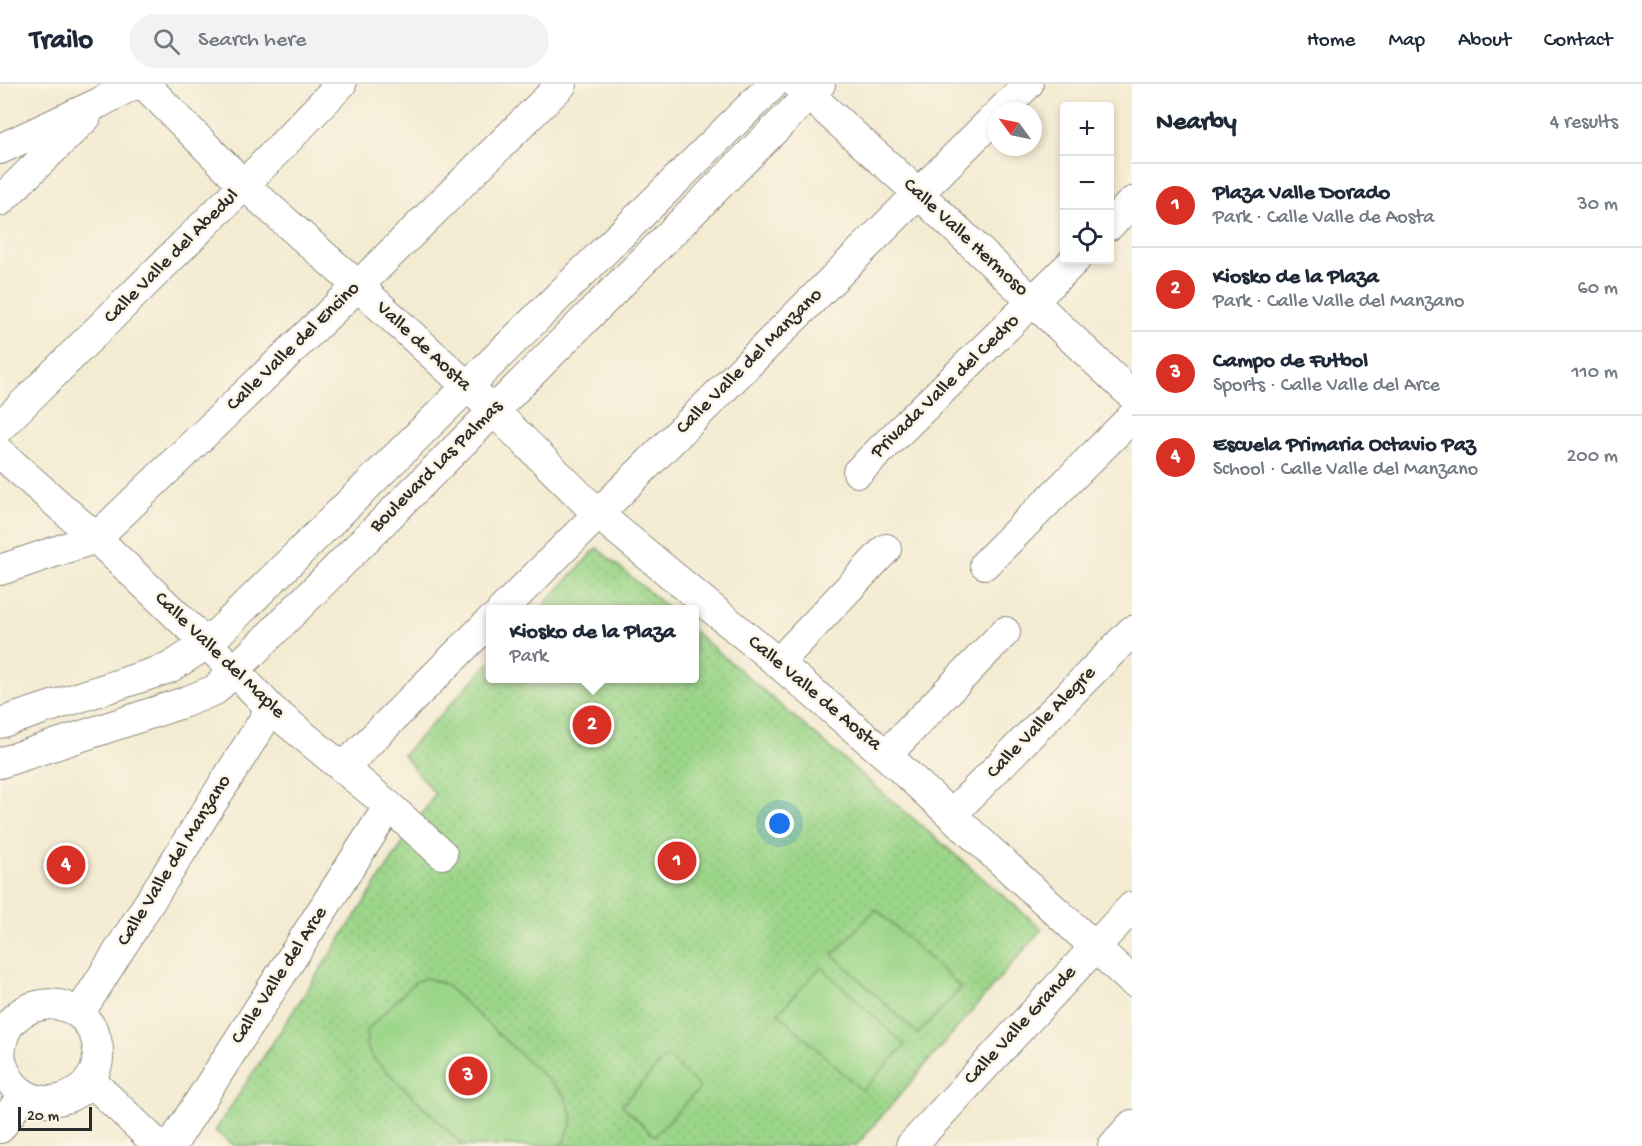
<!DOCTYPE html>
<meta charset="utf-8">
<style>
body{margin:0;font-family:"Gochi Hand",sans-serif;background:#f2f2f3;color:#1f2937}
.controls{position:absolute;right:18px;top:18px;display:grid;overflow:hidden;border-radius:6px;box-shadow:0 3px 9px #0003}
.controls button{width:54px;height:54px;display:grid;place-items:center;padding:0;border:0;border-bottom:2px solid #e0e1e3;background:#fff;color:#1f2937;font:30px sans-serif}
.compass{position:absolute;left:988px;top:18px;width:54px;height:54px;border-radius:50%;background:#fff;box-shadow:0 3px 9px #0003;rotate:303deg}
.scale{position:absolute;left:18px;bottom:15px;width:74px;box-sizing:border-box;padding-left:6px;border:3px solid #2b2b2b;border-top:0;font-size:16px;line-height:21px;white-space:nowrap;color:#2b2b2b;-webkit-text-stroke:4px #fcf5e5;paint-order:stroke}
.you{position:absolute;left:780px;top:740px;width:21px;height:21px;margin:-15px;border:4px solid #fff;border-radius:50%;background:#1a73e8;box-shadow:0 0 0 9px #1a73e833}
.badge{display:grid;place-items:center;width:39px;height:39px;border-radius:50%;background:#d93025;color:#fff;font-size:20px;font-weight:700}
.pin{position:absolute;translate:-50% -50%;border:3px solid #fff;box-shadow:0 2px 6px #0006}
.popup{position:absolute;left:486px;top:521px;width:213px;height:78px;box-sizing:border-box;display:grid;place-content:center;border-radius:6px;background:#fff;filter:drop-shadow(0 2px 4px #0005);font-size:20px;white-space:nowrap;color:#747a83}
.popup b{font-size:22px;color:#1f2937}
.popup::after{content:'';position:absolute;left:50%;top:100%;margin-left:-12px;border:12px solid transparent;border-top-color:#fff}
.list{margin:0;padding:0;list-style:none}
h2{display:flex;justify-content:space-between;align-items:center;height:78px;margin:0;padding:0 24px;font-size:26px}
h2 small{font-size:20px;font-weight:400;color:#747a83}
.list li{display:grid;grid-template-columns:39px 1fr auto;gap:18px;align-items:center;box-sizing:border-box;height:84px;padding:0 24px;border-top:2px solid #e0e1e3}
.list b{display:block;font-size:22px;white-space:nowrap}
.list p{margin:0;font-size:20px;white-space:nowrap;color:#747a83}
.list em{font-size:20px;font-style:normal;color:#747a83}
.icon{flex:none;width:33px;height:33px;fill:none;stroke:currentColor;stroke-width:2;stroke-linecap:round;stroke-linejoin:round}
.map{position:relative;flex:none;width:1132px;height:1062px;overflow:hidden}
header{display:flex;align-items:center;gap:36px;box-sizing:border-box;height:84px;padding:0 30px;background:#fff;border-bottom:2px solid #e0e1e3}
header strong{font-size:28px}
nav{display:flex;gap:33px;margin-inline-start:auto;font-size:21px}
.search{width:420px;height:54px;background:#f2f2f3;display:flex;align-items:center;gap:15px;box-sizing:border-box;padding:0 21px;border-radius:33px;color:#747a83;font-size:22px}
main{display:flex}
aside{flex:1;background:#fff}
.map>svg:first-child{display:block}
.park{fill:url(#park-dots);stroke:#63805a;stroke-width:1.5}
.pitch{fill:#9bd589;stroke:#63805a;stroke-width:1.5}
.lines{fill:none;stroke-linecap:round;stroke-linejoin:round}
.minor-casing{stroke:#8f8b7e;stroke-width:32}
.minor{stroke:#fff;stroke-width:30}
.labels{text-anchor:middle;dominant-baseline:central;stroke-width:5;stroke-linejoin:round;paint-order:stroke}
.street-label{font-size:20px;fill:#2b2b2b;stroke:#fcf5e5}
</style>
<header>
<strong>Trailo</strong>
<div class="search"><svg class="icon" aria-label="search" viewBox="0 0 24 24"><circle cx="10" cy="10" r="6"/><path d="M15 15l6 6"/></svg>Search here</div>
<nav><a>Home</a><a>Map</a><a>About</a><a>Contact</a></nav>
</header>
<main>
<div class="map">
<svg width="1132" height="1062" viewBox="0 0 1132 1062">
<defs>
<pattern id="park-dots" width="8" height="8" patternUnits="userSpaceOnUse" patternTransform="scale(1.5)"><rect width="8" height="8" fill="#9bd589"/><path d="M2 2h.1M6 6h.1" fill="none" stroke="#86b776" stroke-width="1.8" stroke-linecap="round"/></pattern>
</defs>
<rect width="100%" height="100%" fill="#fcf5e5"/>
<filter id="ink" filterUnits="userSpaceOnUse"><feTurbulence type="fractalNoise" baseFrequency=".0167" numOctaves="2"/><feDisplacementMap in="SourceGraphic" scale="12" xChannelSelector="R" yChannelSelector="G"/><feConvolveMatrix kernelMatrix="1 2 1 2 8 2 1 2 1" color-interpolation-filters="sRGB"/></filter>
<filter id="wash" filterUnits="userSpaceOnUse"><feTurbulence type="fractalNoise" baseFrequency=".008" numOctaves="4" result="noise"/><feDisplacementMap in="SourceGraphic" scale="24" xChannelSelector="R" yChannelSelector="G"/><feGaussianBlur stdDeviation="1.35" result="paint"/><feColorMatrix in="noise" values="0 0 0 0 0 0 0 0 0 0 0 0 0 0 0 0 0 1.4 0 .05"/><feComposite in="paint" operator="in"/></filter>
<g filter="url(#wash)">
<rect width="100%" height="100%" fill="#f3ebd2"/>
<path class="park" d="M597 464 669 525H540Z
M694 547 1042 845 856 1062H235L215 1047 435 710 403 671 490 578V594H694Z"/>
<path class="pitch" d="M876 825 961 904 918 950 833 871Z
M821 883 905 961 862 1007 778 929Z
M427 894 446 901 565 1012 573 1035 565 1056 559 1062H464L372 973 366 960 368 945 416 897Z
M667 972 700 1004 654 1052 622 1021Z"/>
</g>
<g filter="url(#ink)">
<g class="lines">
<defs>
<path id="minor" d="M144 0 244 101 358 202 494 327 598 430 778 579 886 671 1132 897
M797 0 918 109 1132 311
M1001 27 1028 0
M0 65 99 19 134 0
M0 117 86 33
M1110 141 1132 118
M0 343 244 101 341 0
M0 369 96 454 235 587 271 625 389 722 442 770
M858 388 1075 176
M985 480 1132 333
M0 486 96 454 358 202 562 0
M502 526 997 31
M778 579 886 465
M0 639 169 584 207 560 773 0
M886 671 1005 548
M0 679 185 618 215 606 820 0
M343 684 490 537
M952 730 1132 547
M79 930 271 625
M0 971C1 961 2 950 9 941 25 919 56 914 78 929 87 936 93 945 96 955 114 1017 15 1049 0 971
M90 996 159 1062
M0 1044 23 1011
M171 1062 389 722
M911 1062 1132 823
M1113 1062 1132 1041"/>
</defs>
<use href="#minor" class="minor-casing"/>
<use href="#minor" class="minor"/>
</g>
</g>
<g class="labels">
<g class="street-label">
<text transform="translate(965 154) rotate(43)">Calle Valle Hermoso</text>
<text transform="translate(172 173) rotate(-45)">Calle Valle del Abedul</text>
<text transform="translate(294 263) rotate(-44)">Calle Valle del Encino</text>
<text transform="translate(423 263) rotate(43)">Valle de Aosta</text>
<text transform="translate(750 278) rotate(-45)">Calle Valle del Manzano</text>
<text transform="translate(946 303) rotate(-44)">Privada Valle del Cedro</text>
<text transform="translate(437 383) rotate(-45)">Boulevard Las Palmas</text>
<text transform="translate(219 572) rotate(44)">Calle Valle del Maple</text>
<text transform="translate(814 610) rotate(40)">Calle Valle de Aosta</text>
<text transform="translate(1042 639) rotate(-46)">Calle Valle Alegre</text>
<text transform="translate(175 777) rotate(-58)">Calle Valle del Manzano</text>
<text transform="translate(280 892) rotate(-57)">Calle Valle del Arce</text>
<text transform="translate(1021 942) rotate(-47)">Calle Valle Grande</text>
</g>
</g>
</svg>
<div class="controls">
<button>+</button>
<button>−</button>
<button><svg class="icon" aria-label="locate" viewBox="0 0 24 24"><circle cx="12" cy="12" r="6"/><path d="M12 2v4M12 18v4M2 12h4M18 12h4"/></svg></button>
</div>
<svg class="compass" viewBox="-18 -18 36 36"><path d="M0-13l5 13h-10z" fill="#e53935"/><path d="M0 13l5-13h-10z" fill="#747a83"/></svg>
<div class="scale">20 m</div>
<div class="you"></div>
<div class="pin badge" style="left:677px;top:777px">1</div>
<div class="pin badge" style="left:592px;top:641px">2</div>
<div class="popup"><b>Kiosko de la Plaza</b>Park</div>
<div class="pin badge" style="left:468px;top:992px">3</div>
<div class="pin badge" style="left:66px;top:781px">4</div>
</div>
<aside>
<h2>Nearby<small>4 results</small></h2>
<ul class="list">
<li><span class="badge">1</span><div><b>Plaza Valle Dorado</b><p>Park · Calle Valle de Aosta</p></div><em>30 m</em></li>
<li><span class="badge">2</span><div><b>Kiosko de la Plaza</b><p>Park · Calle Valle del Manzano</p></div><em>60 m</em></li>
<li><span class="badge">3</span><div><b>Campo de Futbol</b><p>Sports · Calle Valle del Arce</p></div><em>110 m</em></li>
<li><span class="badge">4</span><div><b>Escuela Primaria Octavio Paz</b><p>School · Calle Valle del Manzano</p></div><em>200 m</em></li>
</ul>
</aside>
</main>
